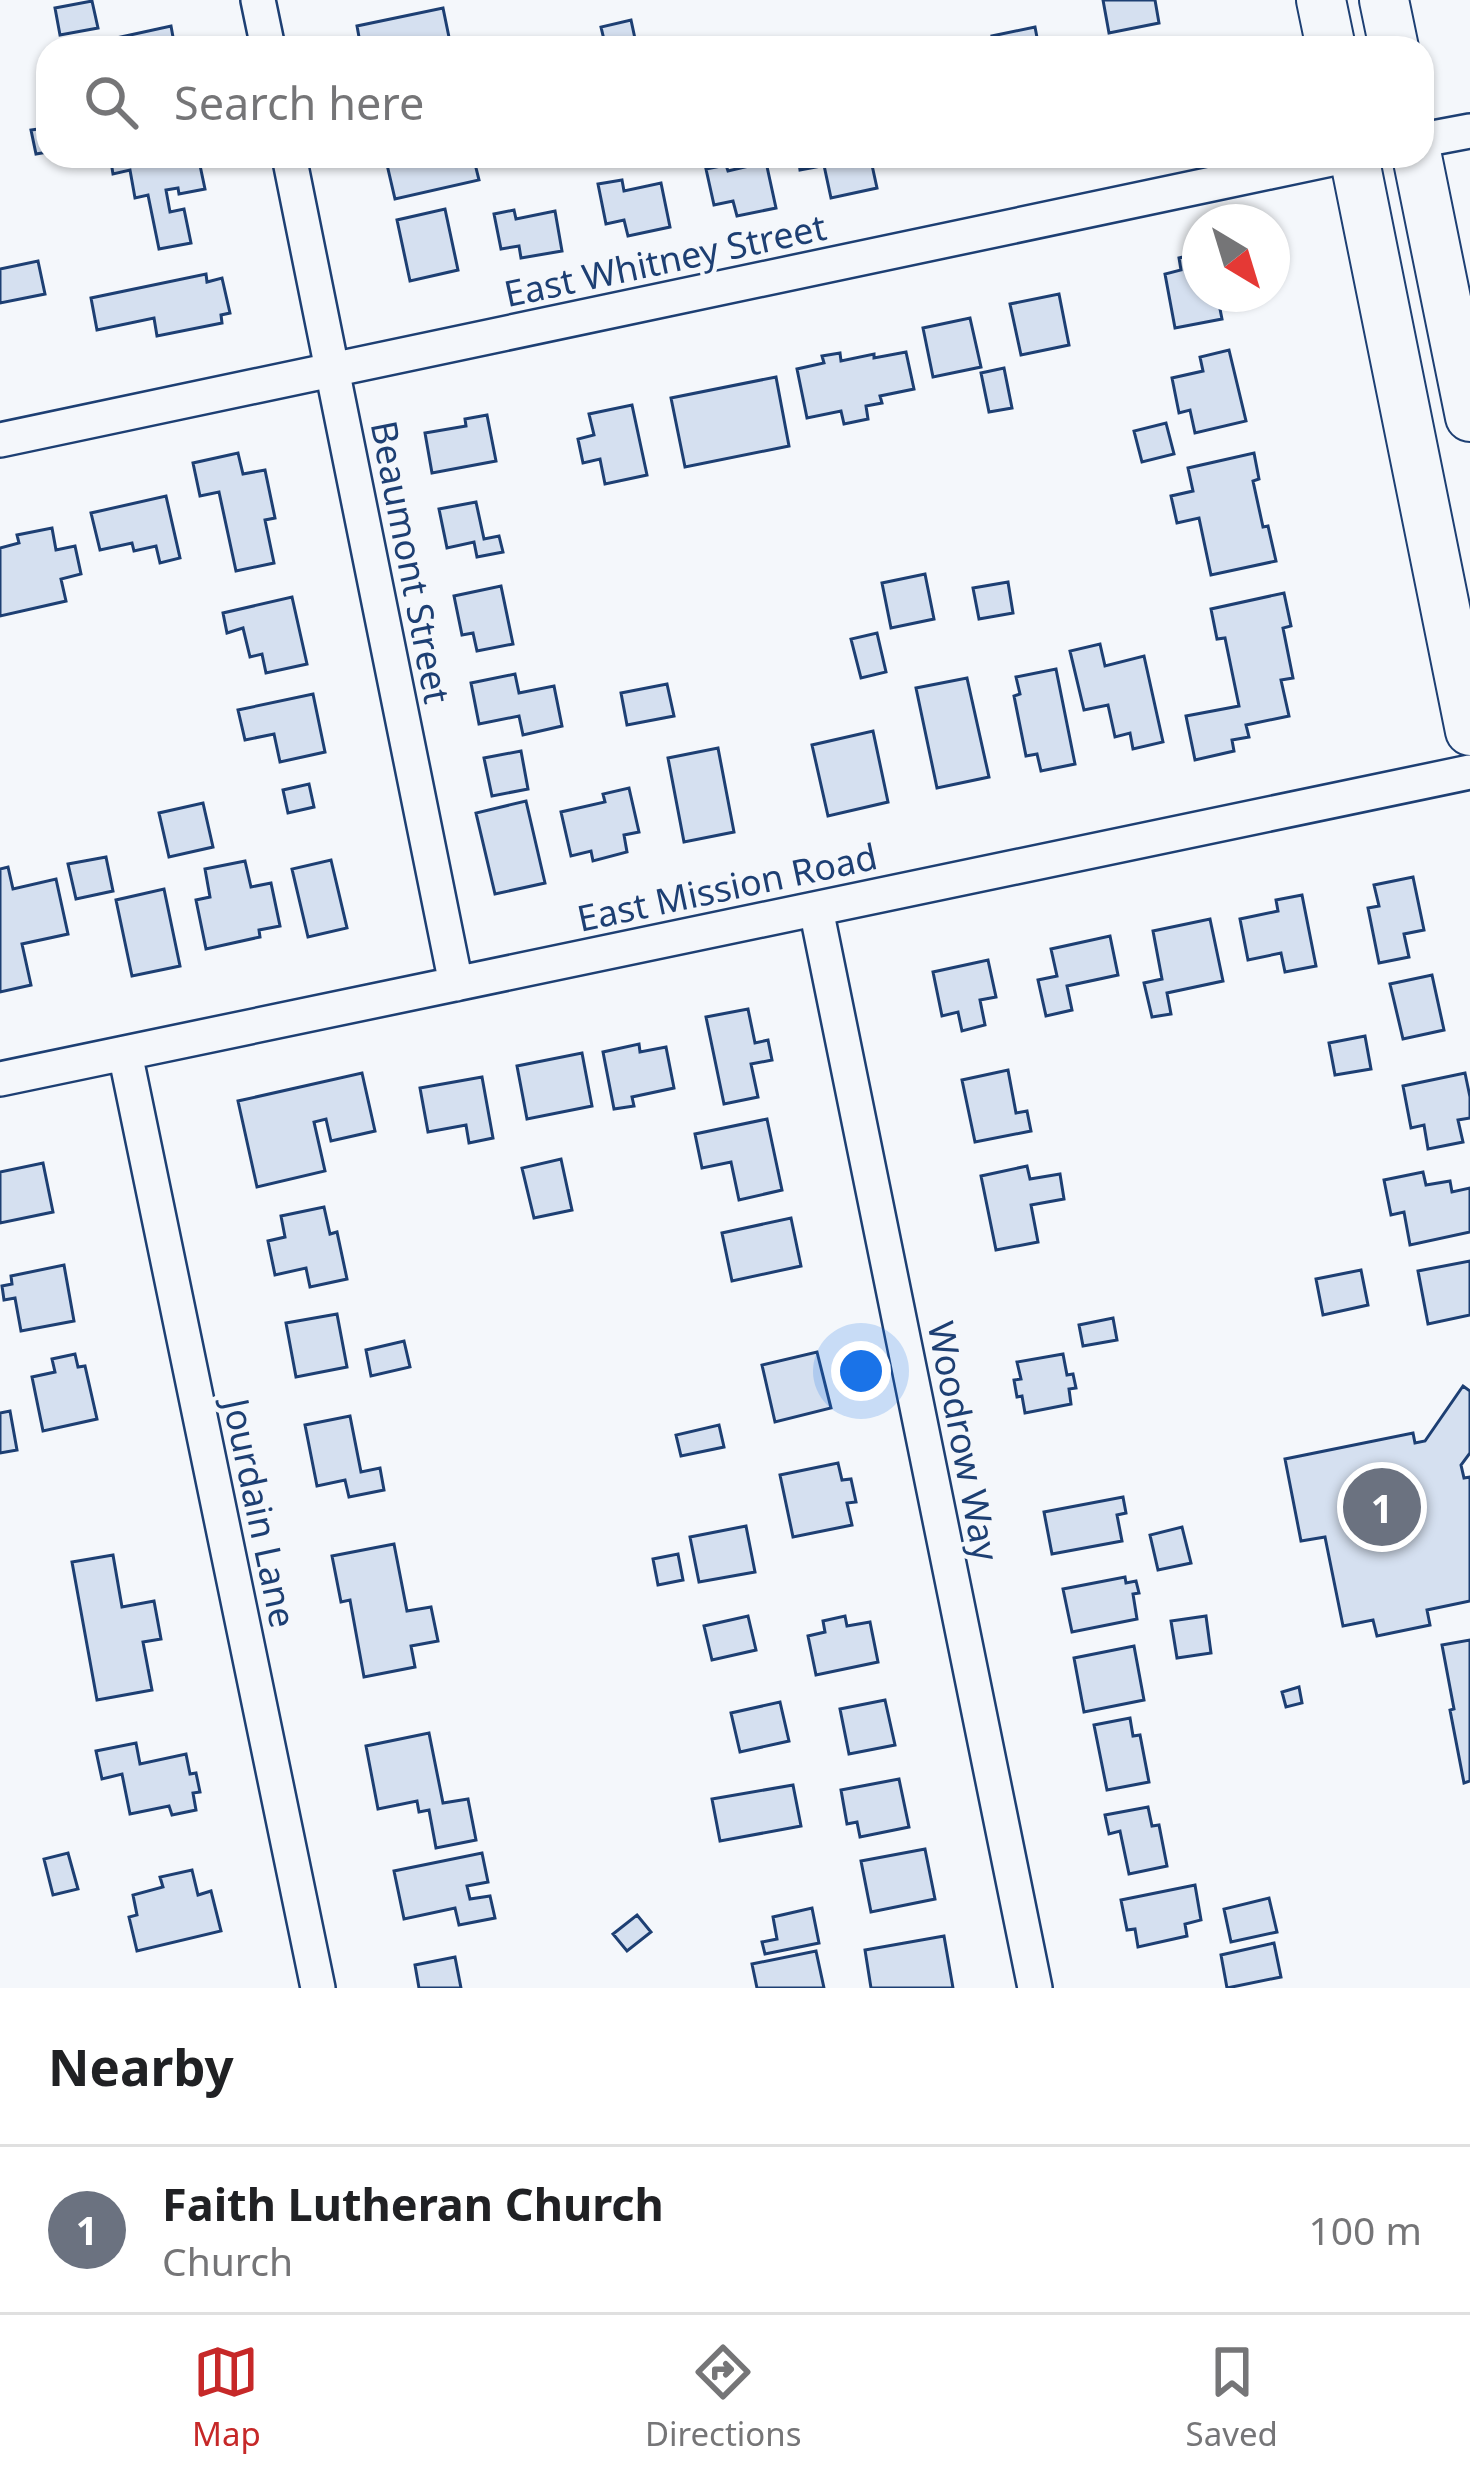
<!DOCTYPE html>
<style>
body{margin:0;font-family:"Noto Sans",sans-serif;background:#f6f6f6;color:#202124}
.compass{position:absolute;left:1182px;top:204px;width:108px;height:108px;border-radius:50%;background:#fff;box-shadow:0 3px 9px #0004;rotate:142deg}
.you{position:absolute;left:861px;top:1371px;width:42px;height:42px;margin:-30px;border:9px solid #fff;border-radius:50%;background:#1a73e8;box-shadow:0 0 0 18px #1a73e833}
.badge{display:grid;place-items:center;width:78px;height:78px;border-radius:50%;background:#c62828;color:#fff;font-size:39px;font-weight:700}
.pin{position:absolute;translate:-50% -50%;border:6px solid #fff;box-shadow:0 3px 12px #0006}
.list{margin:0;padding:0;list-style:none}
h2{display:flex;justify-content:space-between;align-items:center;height:156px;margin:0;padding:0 48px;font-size:51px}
h2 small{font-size:39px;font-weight:400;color:#757577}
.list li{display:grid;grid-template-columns:78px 1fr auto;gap:36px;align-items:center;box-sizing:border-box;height:168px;padding:0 48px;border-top:3px solid #e0e0e0}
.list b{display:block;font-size:45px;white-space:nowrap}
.list p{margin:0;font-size:39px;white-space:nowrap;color:#757577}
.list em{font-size:39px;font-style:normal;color:#757577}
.icon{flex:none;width:66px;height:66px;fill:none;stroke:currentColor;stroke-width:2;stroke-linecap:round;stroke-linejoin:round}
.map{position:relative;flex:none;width:1470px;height:1988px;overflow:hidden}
.search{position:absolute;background:#fff;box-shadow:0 3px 9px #0004;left:36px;right:36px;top:36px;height:132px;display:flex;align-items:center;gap:30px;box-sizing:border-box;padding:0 42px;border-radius:36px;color:#757577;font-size:45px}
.sheet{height:324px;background:#fff}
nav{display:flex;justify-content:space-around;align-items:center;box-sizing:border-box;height:168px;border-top:3px solid #e0e0e0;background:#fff;font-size:33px;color:#757577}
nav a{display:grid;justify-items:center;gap:6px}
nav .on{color:#c62828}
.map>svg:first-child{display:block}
.building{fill:#d5e0f0;stroke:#1d3f73;stroke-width:3}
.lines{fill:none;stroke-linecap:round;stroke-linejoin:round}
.street-casing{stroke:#1d3f73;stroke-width:38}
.secondary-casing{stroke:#1d3f73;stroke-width:52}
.street{stroke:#f4f7fb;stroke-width:33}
.secondary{stroke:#f4f7fb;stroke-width:48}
.labels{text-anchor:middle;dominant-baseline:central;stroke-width:9;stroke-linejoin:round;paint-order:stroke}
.street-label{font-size:36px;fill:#1d3f73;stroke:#f4f7fb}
</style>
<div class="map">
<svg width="1470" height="1988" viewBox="0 0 1470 1988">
<rect width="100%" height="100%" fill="#f4f7fb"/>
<path class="building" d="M1103 0H1155L1159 23 1109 33Z
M92 1 98 28 60 35 55 8Z
M443 8 450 42 420 48H361L357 26Z
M631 20 637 48H606L601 27Z
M171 26 175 48H114L112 39Z
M1035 27 1039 48H995L992 36Z
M46 128 48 152 36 154 31 130Z
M110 156H198L205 189 179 194 178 188 166 190 170 212 184 209 191 243 159 249 148 195 135 198 130 170 113 174Z
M385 156H473L479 180 395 199Z
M798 156H819L821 166 800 170Z
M822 156H870L877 188 831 198Z
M766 162 776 208 737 216 733 201 714 205 706 169 726 165 728 171Z
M622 180 624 191 661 183 670 227 628 236 624 220 606 224 598 184Z
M445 209 458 270 410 281 397 220Z
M514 210 516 219 555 211 562 251 521 258 519 246 501 249 494 214Z
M1200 253V294H1217L1222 319 1175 328 1165 274 1181 270 1179 258Z
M38 261 45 294 0 303V269Z
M206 274 207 282 222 278 230 313 221 315 222 323 157 336 154 318 97 330 91 298Z
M1059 294 1069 345 1021 355 1010 304Z
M970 318 981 367 933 377 923 328Z
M1229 350 1246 421 1195 433 1190 410 1179 413 1172 378 1203 371 1200 357Z
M906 352 914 389 880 396 882 403 866 406 868 419 844 424 841 411 807 418 797 369 824 363 822 356 840 353 841 361 874 354V358Z
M1004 368 1012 408 989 412 981 373Z
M776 377 789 446 685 467 671 398Z
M632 405 647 475 605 484 600 459 583 463 578 439 594 435 589 414Z
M487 415 496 461 432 473 425 433 466 426 465 419Z
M1166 423 1174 454 1142 462 1134 431Z
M238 453 243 474 265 470 275 518 265 520 274 563 236 571 219 492 200 496 193 463Z
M1254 453 1259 479 1253 481 1263 527 1268 526 1276 561 1211 575 1199 518 1177 523 1171 496 1193 491 1188 468Z
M166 496 180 558 160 563 156 546 134 551 132 543 100 550 91 513Z
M476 502 484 539 499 536 503 552 477 557 474 542 447 548 439 509Z
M52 528 56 550 75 546 81 574 61 579 66 601 0 616V548L19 543 17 535Z
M925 574 934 619 891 628 882 583Z
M1008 582 1013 613 979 619 973 588Z
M501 586 513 644 477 651 473 633 462 635 454 596Z
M1284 593 1291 626 1283 628 1293 678 1281 680 1289 716 1246 725 1249 737 1232 740 1234 751 1195 760 1186 716 1239 706 1225 638 1217 639 1211 609Z
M292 597 307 664 266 673 262 654 250 657 243 628 227 633 223 613Z
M877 633 886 672 861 678 851 639Z
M1100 644 1105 666 1144 656 1163 742 1133 749 1130 733 1115 737 1108 705 1084 710 1070 651Z
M1056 669 1075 764 1041 771 1037 754 1026 756 1014 696 1020 694 1016 677Z
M515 674 519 693 554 686 562 726 523 735 519 716 479 724 471 683Z
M967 678 989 777 937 788 916 688Z
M667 684 674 716 627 725 621 693Z
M313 694 325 752 280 762 274 734 245 740 238 710Z
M873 731 888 802 828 816 812 745Z
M718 748 734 832 684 842 668 758Z
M521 751 528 789 492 796 484 758Z
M309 784 314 807 288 813 283 790Z
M629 788 639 832 624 835 627 852 593 861 591 851 571 856 561 812 605 802 603 794Z
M526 801 545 883 495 894 476 813Z
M203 803 213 847 169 857 159 813Z
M106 857 113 891 76 899 68 864Z
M331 860 347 928 308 937 292 869Z
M245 861 251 887 271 883 280 926 259 930 260 937 206 949 196 900 210 897 205 869Z
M8 867 13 889 56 879 68 934 22 944 31 985 0 992V869Z
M1413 877 1424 930 1404 934 1409 957 1379 963 1368 908 1379 906 1374 885Z
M164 889 180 966 132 976 116 900Z
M1302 895 1316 966 1285 972 1281 953 1248 960 1240 919 1278 911 1276 900Z
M1210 919 1223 981 1167 993 1171 1014 1152 1017 1144 983 1162 979 1153 931Z
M1110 936 1118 975 1067 986 1072 1010 1046 1016 1038 980 1057 976 1051 949Z
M988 960 996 997 980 1000 985 1025 962 1031 958 1012 942 1016 933 972Z
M1432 975 1444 1030 1403 1039 1390 984Z
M748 1009 755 1043 768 1040 772 1060 751 1064 758 1097 724 1104 706 1017Z
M1365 1036 1371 1069 1335 1075 1329 1043Z
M639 1044 640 1052 666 1047 674 1088 632 1097 634 1106 614 1109 603 1052Z
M582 1053 592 1106 527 1119 517 1066Z
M1008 1070 1016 1113 1027 1111 1031 1131 975 1142 962 1080Z
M362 1073 375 1131 331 1141 326 1119 314 1122 325 1171 257 1187 238 1101Z
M1465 1073 1470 1097V1118L1458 1120 1463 1142 1428 1149 1424 1125 1411 1128 1403 1086Z
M482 1077 493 1138 469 1143 466 1125 428 1132 420 1088Z
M767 1119 782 1190 739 1200 731 1162 702 1168 695 1134Z
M561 1159 572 1210 534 1218 522 1168Z
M43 1163 53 1212 0 1223V1172Z
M1027 1166 1030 1179 1060 1174 1064 1199 1031 1205 1038 1242 996 1250 981 1176Z
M1423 1172 1426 1185 1450 1181 1452 1192 1470 1188V1232L1410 1245 1404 1212 1391 1215 1384 1180Z
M324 1207 330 1234 337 1232 347 1279 310 1287 306 1268 275 1275 268 1241 285 1237 281 1216Z
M791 1218 801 1266 732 1281 722 1233Z
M1470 1261V1315L1428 1324 1418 1271Z
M64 1265 74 1321 21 1331 15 1298 4 1300 2 1286 12 1284 11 1276Z
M1361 1270 1368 1305 1323 1315 1316 1279Z
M337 1314 347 1367 296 1377 286 1323Z
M1113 1318 1117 1340 1083 1346 1079 1325Z
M404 1341 410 1367 371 1376 366 1350Z
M817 1352 831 1408 775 1422 762 1365Z
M75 1354 78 1367 85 1366 97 1419 43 1431 32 1377 55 1372 52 1359Z
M1063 1354 1067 1375 1073 1374 1076 1388 1069 1389 1071 1404 1025 1413 1022 1396 1017 1397 1014 1380 1021 1379 1017 1362Z
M1463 1386 1470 1391V1453L1461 1465 1464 1478 1470 1477V1601L1427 1610 1430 1625 1377 1636 1373 1620 1343 1626 1325 1537 1301 1541 1285 1459 1413 1433 1415 1443 1425 1441Z
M10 1411 17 1450 0 1453V1413Z
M350 1416 361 1472 380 1468 384 1490 349 1497 345 1480 317 1486 305 1425Z
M719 1425 724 1447 681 1456 676 1435Z
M838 1463 842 1480 851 1479 856 1502 847 1503 852 1525 793 1537 780 1475Z
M1123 1497 1126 1513 1117 1515 1122 1541 1052 1554 1044 1512Z
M746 1526 755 1572 699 1582 690 1537Z
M1182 1527 1191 1563 1158 1570 1150 1535Z
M394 1544 407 1611 431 1607 438 1641 411 1646 415 1667 364 1677 350 1600 341 1602 332 1556Z
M678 1554 683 1580 658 1585 653 1559Z
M113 1555 122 1607 154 1601 161 1639 143 1642 152 1690 97 1700 72 1562Z
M1125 1577 1126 1583 1136 1581 1139 1593 1133 1594 1137 1619 1072 1632 1063 1589Z
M748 1616 756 1650 712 1660 704 1626Z
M845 1616 847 1626 870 1622 878 1662 816 1675 808 1636 825 1632 823 1621Z
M1206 1616 1211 1653 1177 1658 1171 1621Z
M1470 1640V1781L1464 1783 1450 1710 1454 1709 1442 1645Z
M1134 1646 1144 1700 1084 1712 1074 1658Z
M1299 1687 1302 1703 1286 1707 1282 1692Z
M885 1700 895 1745 849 1754 840 1709Z
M780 1702 789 1741 740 1752 731 1713Z
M1130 1718 1133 1736 1140 1735 1149 1782 1107 1790 1094 1725Z
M429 1733 443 1803 468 1799 476 1840 436 1848 429 1810 419 1812 417 1801 378 1809 366 1746Z
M136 1743 140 1764 186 1754 190 1774 196 1773 200 1792 193 1793 196 1810 172 1815 169 1806 130 1814 122 1774 102 1779 96 1751Z
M899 1779 909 1827 860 1837 857 1822 847 1824 841 1790Z
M793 1785 801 1826 720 1841 712 1799Z
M1148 1807 1152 1826 1159 1825 1167 1866 1129 1874 1120 1831 1109 1834 1105 1815Z
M925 1849 935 1899 871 1912 861 1861Z
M68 1853 78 1889 53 1895 44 1859Z
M482 1853 488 1882 467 1886 470 1899 490 1896 495 1918 459 1925 455 1908 404 1919 394 1871Z
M192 1870 198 1895 211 1891 221 1931 137 1951 129 1917 137 1915 133 1895 163 1887 160 1877Z
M1195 1885 1201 1920 1185 1924 1187 1936 1138 1947 1135 1929 1127 1930 1121 1900Z
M1269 1898 1277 1932 1231 1942 1224 1909Z
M812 1908 819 1943 765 1954 762 1942 777 1939 773 1917Z
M637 1915 651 1932 627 1951 613 1934Z
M944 1936 953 1988H871L865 1950Z
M1274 1943 1281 1977 1227 1988 1221 1955Z
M816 1951 824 1988H757L752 1964Z
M455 1957 461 1988H419L415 1965Z"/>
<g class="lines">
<defs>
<path id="street" d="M258 0 268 48
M1422 140 1470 131
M289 156 456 984
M0 440 1345 156
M816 909 1035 1988
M125 1053 318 1988
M0 1079 1470 772"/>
<path id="secondary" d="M1321 0 1331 48
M1384 0 1394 48
M1354 156 1470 731
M1417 156 1470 417"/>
</defs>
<use href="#street" class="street-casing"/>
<use href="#secondary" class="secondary-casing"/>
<use href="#street" class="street"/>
<use href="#secondary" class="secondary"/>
</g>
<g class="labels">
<g class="street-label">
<text transform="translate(665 260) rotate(-12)">East Whitney Street</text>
<text transform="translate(411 562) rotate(79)">Beaumont Street</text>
<text transform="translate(727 887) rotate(-12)">East Mission Road</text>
<text transform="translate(964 1441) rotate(79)">Woodrow Way</text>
<text transform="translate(260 1513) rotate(78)">Jourdain Lane</text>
</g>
</g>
</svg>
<svg class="compass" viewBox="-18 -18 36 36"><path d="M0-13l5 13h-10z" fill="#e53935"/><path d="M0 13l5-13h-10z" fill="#757577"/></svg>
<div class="you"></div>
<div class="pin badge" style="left:1382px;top:1507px;background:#6b7280">1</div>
<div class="search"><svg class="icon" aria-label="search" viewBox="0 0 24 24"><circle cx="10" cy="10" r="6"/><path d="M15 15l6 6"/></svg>Search here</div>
</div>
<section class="sheet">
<h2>Nearby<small></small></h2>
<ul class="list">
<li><span class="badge" style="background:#6b7280">1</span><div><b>Faith Lutheran Church</b><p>Church</p></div><em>100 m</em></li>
</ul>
</section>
<nav>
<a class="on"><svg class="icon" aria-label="map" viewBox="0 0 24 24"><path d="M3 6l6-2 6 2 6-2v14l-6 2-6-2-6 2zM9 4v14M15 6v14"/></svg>Map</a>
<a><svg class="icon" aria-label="directions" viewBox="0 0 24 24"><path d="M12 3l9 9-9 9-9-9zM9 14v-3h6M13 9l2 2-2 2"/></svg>Directions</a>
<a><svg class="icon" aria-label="saved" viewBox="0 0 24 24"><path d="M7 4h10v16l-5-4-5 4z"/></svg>Saved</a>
</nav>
